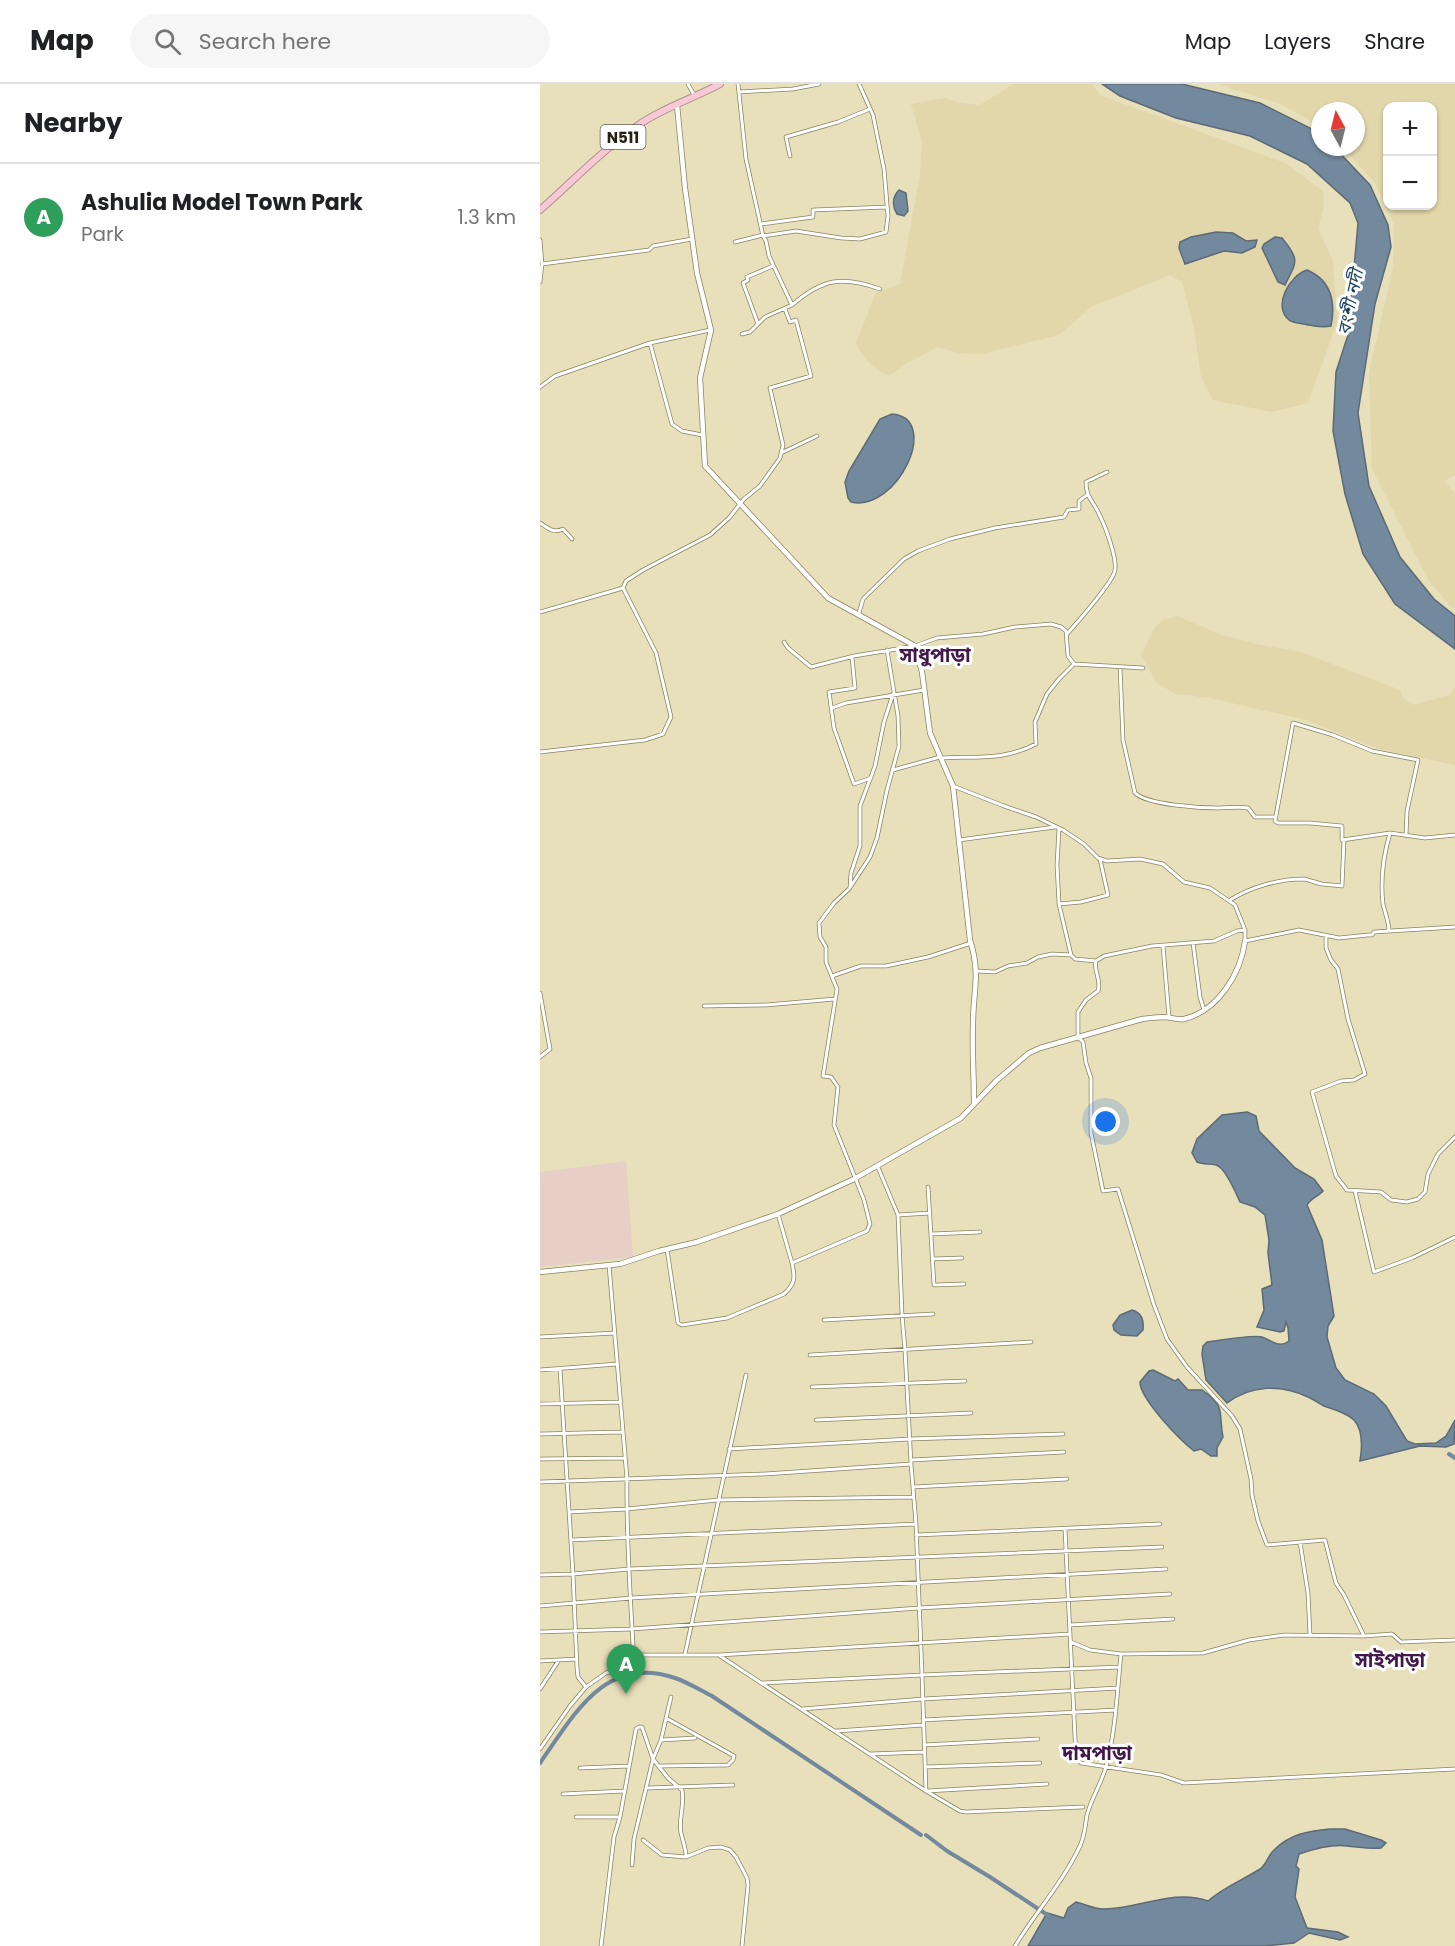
<!DOCTYPE html>
<meta charset="utf-8">
<style>
body{margin:0;font-family:Poppins,"Noto Sans Bengali",sans-serif;background:#f6f6f6;color:#202124}
.controls{position:absolute;right:18px;top:18px;display:grid;overflow:hidden;border-radius:12px;box-shadow:0 2px 4px #0004}
.controls button{width:54px;height:54px;display:grid;place-items:center;padding:0;border:0;border-bottom:2px solid #e0e0e0;background:#fff;color:#202124;font:30px sans-serif}
.compass{position:absolute;left:771px;top:18px;width:54px;height:54px;border-radius:50%;background:#fff;box-shadow:0 2px 4px #0004;rotate:353deg}
.you{position:absolute;left:566px;top:1038px;width:21px;height:21px;margin:-15px;border:4px solid #fff;border-radius:50%;background:#1a73e8;box-shadow:0 0 0 9px #1a73e833}
.badge{display:grid;place-items:center;width:39px;height:39px;border-radius:50%;background:#7c3aed;color:#fff;font-size:20px;font-weight:700}
.pin{position:absolute;translate:-50% -50px;filter:drop-shadow(0 2px 3px #0008)}
.pin::after{content:'';position:absolute;top:32px;width:21px;height:18px;background:inherit;clip-path:polygon(0 0,100% 0,50% 100%)}
.list{margin:0;padding:0;list-style:none}
h2{display:flex;justify-content:space-between;align-items:center;height:78px;margin:0;padding:0 24px;font-size:26px}
h2 small{font-size:20px;font-weight:400;color:#757577}
.list li{display:grid;grid-template-columns:39px 1fr auto;gap:18px;align-items:center;box-sizing:border-box;height:108px;padding:0 24px;border-top:2px solid #e0e0e0}
.list b{display:block;font-size:22px;white-space:nowrap}
.list p{margin:0;font-size:20px;white-space:nowrap;color:#757577}
.list em{font-size:20px;font-style:normal;color:#757577}
.icon{flex:none;width:33px;height:33px;fill:none;stroke:currentColor;stroke-width:2;stroke-linecap:round;stroke-linejoin:round}
.map{position:relative;flex:none;width:915px;height:1862px;overflow:hidden}
header{display:flex;align-items:center;gap:36px;box-sizing:border-box;height:84px;padding:0 30px;background:#fff;border-bottom:2px solid #e0e0e0}
header strong{font-size:28px}
nav{display:flex;gap:33px;margin-inline-start:auto;font-size:21px}
.search{width:420px;height:54px;background:#f6f6f6;display:flex;align-items:center;gap:15px;box-sizing:border-box;padding:0 21px;border-radius:33px;color:#757577;font-size:22px}
main{display:flex}
aside{flex:1;background:#fff}
.map>svg:first-child{display:block}
.built{fill:#e1d7ab;fill-rule:evenodd}
.education{fill:#e7cec7}
.water{fill:#73899e;stroke:#5c6a75;stroke-width:1.5}
.lines{fill:none;stroke-linecap:round;stroke-linejoin:round}
.canal{stroke:#73899e;stroke-width:4}
.street-casing{stroke:#8a8260;stroke-width:4.5}
.secondary-casing{stroke:#8a8260;stroke-width:6}
.highway-casing{stroke:#ae8f91;stroke-width:8}
.street{stroke:#fff;stroke-width:3}
.secondary{stroke:#fff;stroke-width:4.5}
.highway{stroke:#f7c9d4;stroke-width:6}
.labels{text-anchor:middle;dominant-baseline:central;stroke-width:6;stroke-linejoin:round;paint-order:stroke}
.shield{fill:#fff;stroke:#66645b;stroke-width:1.5}
.shield-label{font-size:15px;font-weight:bold;fill:#252215}
.water-label{font-size:18px;font-style:italic;fill:#1e4364;stroke:#fff}
.quarter-label{font-size:20px;font-weight:bold;fill:#43184b;stroke:#fff}
</style>
<header>
<strong>Map</strong>
<div class="search"><svg class="icon" aria-label="search" viewBox="0 0 24 24"><circle cx="10" cy="10" r="6"/><path d="M15 15l6 6"/></svg>Search here</div>
<nav><a>Map</a><a>Layers</a><a>Share</a></nav>
</header>
<main>
<aside>
<h2>Nearby<small></small></h2>
<ul class="list">
<li><span class="badge" style="background:#2e9e5b">A</span><div><b>Ashulia Model Town Park</b><p>Park</p></div><em>1.3 km</em></li>
</ul>
</aside>
<div class="map">
<svg width="915" height="1862" viewBox="0 0 915 1862">
<rect width="100%" height="100%" fill="#e8dfbb"/>
<path class="built" d="M473 0H552L560 11 745 79 783 107 784 122 778 144 793 177 797 238 768 319 732 328 673 316 661 293 654 244 642 198 630 191 551 223 519 251 441 270 418 269 398 263 367 279 349 292 330 280 319 266 316 259 336 209 360 200 380 91 382 58 371 20 405 14 420 19 440 21Z
M677 0H915V391L904 397 915 409V525L911 523 889 497 832 385 829 289 853 183 854 140 834 98 802 63H816V27H780V42L738 19ZM848 22H892V122H848Z
M637 532 682 551 721 561 761 568 860 606 864 615 872 621 910 611 915 603V681L839 665 766 636 670 614 636 610 617 599 601 571 614 545 623 536Z"/>
<path class="education" d="M86 1077 93 1173 0 1183V1088Z"/>
<path class="water" d="M562 0H642L720 19 778 48 780 50V63H794L830 101 848 141 851 163 835 220 818 329 829 402 860 473 894 515 915 532V565L855 520 823 470 805 410 793 347 796 288 808 251 818 139 810 119 767 80 710 52 636 34 580 12Z
M359 106 366 109 368 127 364 132 357 130C352 122 352 113 359 106Z
M676 148 693 149 706 157 717 156 715 163 702 169 684 167 645 180 639 164 640 158 651 153Z
M735 153 742 154C761 177 756 178 745 201L738 198 722 164 724 160Z
M767 186C791 196 796 218 791 242 782 244 777 242 768 241 762 239 754 240 749 236 732 222 750 191 767 186Z
M352 330C402 334 357 429 311 418L308 414 305 398 309 387 340 335Z
M707 1028 716 1032 719 1047 755 1084 774 1095 783 1107C778 1113 771 1114 767 1121L782 1156 794 1232 788 1242 787 1253 796 1284 805 1296 834 1310 846 1322 867 1357 875 1360 896 1359 906 1352 915 1336 914 1360 906 1363 880 1362 820 1377C822 1365 823 1346 814 1336 807 1329 793 1325 784 1322 778 1319 773 1315 768 1313 741 1300 711 1301 687 1319L666 1296 662 1270 663 1262 667 1258C678 1257 714 1250 722 1253 731 1256 739 1265 749 1257L748 1244 746 1238 744 1247 740 1248 717 1243 724 1226 722 1205 732 1201 728 1169 729 1156 725 1131 715 1123 700 1118C696 1109 685 1083 676 1081 670 1079 664 1081 657 1078L652 1069 657 1055 682 1031Z
M592 1226C602 1229 604 1236 603 1246L597 1252 581 1251 574 1246 573 1241 580 1231Z
M613 1286 635 1297 638 1295 648 1306H662C687 1323 678 1329 683 1353L677 1364V1372H671L661 1365 654 1367C640 1356 600 1315 600 1298L609 1287Z
M790 1745H805L841 1756 846 1759 841 1764C829 1765 819 1763 807 1762 791 1760 774 1765 759 1770L756 1782 759 1785 755 1813 767 1844 798 1848 808 1853 800 1856 769 1849 754 1859 725 1862H488L507 1829 524 1834 528 1824 536 1818C544 1820 555 1825 563 1825 597 1826 632 1804 668 1817 684 1803 703 1796 720 1785 727 1780 728 1771 734 1766 750 1750 768 1747 790 1745Z"/>
<g class="lines">
<path class="canal" d="M909 1370 915 1374
M0 1679C34 1631 65 1570 135 1594 147 1598 160 1606 172 1612L381 1751
M386 1751 407 1767 450 1793 509 1832"/>
<defs>
<path id="street" d="M148 0 154 11
M198 0 206 75 223 152 226 157 229 172 252 221 225 233 210 248 202 250
M199 8 253 5 279 0
M250 72 246 53 298 38 330 25
M221 140 273 133V126L347 123
M223 152 256 147 301 154 320 155 346 148 348 132 344 85 333 31 319 0
M0 156 2 180 0 198
M195 158 223 151
M2 180 109 166 113 162 152 155
M252 221C282 195 302 191 340 205
M218 240 203 199 208 196 207 193 233 182
M110 259 132 340 142 347 162 351
M0 303 15 292 110 259 170 246
M241 369 277 352
M0 439C7 443 13 450 23 445L32 455
M0 528 83 504
M319 529 323 515 364 475 378 467 410 455 455 444 524 433 528 426 539 425V417L547 411
M527 550C536 540 574 497 575 486 577 474 566 444 560 432 554 417 546 415 546 398L567 388
M244 558 248 564 271 583 314 572 375 562 397 554 443 550 475 543 511 540 521 543 526 547 528 572 534 580 603 584
M312 573 315 604 289 608 294 644 314 700 331 694
M580 583 583 656 595 709C608 721 660 724 679 724 689 724 698 722 708 724L715 733H736
M292 624 306 619 384 606
M0 668 105 656 123 650 131 633 116 569 83 504 86 497 103 486 170 451 189 434 204 415 220 402 240 374 243 361 230 304 271 292 256 236 250 238 245 225
M402 674C436 672 463 677 496 660L495 638 507 610 519 595 534 580
M353 686 400 673
M413 702 464 722 496 733 523 746 544 760 558 774 567 777 600 775 623 780 644 798 670 804 695 821 705 846V857L759 846 799 854 828 851H832L834 848 915 843
M850 749 802 756V742L770 739H738L735 737 753 639 793 651 832 667 878 676 867 727 866 752
M419 756 515 743
M311 802 330 773 337 754 347 706 359 662 358 632 347 566
M690 816C711 803 738 795 764 795 770 796 776 799 782 800 789 801 796 801 802 802L804 756
M519 820 517 781 519 744
M705 846 697 847 674 857 612 862 564 872 556 877C553 887 562 896 558 907L546 916 538 928V953L543 958 546 979 551 994V1049L563 1107 578 1105 614 1221 627 1255 647 1283 692 1332 700 1345 711 1395 712 1411 718 1437 727 1461 785 1456 796 1499 804 1511 824 1552
M849 847C849 838 845 829 843 820 840 795 843 773 850 749L885 754 915 751
M786 853V864L791 876 798 885 808 935 825 990 814 996 801 997 772 1008 796 1092 807 1106 841 1108 851 1116 867 1118 878 1115 885 1108 888 1090 898 1070 915 1053
M653 859 660 913 664 926
M623 862 629 933
M531 871 519 820 541 818 568 811 560 775
M437 887 455 888 468 882 487 879 498 873 512 870 531 871 535 875 556 877
M292 892 321 882H346L388 873 431 859
M0 909 10 965 0 973
M164 922 226 921 295 915
M337 1081 358 1131 362 1231 365 1266 371 1380
M388 1103 394 1201 424 1200
M815 1107 834 1188 872 1174 915 1153
M238 1130 252 1179 327 1147 330 1140 324 1116 294 1041 298 1003 291 993 283 992 297 905 286 878V863L280 853 279 839 294 819 310 804 311 789 320 762V722L335 682 344 638 353 610
M358 1131 390 1129
M391 1150 440 1148
M127 1165 138 1239 142 1241 187 1234 244 1210C256 1199 255 1193 252 1179
M392 1175 422 1174
M69 1181 87 1395C86 1457 91 1519 94 1581L66 1589 46 1603 38 1593 37 1584 33 1490 89 1485 622 1463
M284 1236 393 1230
M0 1253 75 1249
M270 1271 491 1258
M0 1286 77 1280
M272 1303 425 1297
M0 1320 81 1318
M276 1336 431 1329
M0 1350 82 1348
M189 1365 370 1355 523 1350
M0 1375 85 1374
M371 1376 524 1368
M0 1398 225 1390 371 1380 376 1440 382 1591 580 1583
M373 1403 527 1395
M29 1428 87 1425 178 1416 373 1413
M525 1445 530 1550
M376 1451 620 1440
M31 1456 376 1440
M760 1458 768 1509 770 1551
M0 1491 33 1490 20 1285
M0 1522 91 1514 626 1485
M530 1541 633 1535
M0 1548 92 1545 379 1524 630 1510
M531 1558 550 1566 581 1570
M145 1570 206 1291
M94 1571H179L530 1550 536 1674 541 1679 621 1691 644 1699 915 1685
M180 1572 386 1707 420 1727 426 1728 543 1723
M0 1577 36 1575
M222 1599 382 1591 386 1707
M0 1605 19 1576
M131 1613 121 1656 113 1675 128 1694 142 1706C145 1721 138 1736 141 1749 143 1758 146 1764 146 1773L168 1764 181 1763 190 1766 196 1773 207 1794 208 1801 202 1862
M262 1625 383 1615 578 1604
M383 1636 576 1626
M296 1647 383 1641
M121 1656 155 1654
M384 1661 498 1655
M0 1665 30 1622 46 1603
M330 1670 384 1668
M120 1682 188 1681 193 1676 194 1672 126 1634
M385 1683 500 1679
M40 1684 89 1682
M108 1704 193 1701
M387 1707 507 1700
M23 1710 84 1707
M36 1733H80
M103 1756 122 1771 146 1773
M61 1862 74 1753 80 1733 96 1645 99 1643H102L113 1675 94 1755 92 1781
M475 1862C496 1828 523 1798 540 1762 545 1751 545 1742 547 1731 551 1715 561 1700 566 1683 576 1646 577 1608 581 1570L663 1569 709 1556 744 1551 824 1552 852 1550 861 1558 915 1556"/>
<path id="secondary" d="M137 21 145 104 157 189 171 246 160 294 165 382 288 514 375 562 382 588 390 649 413 702 430 856C441 891 433 906 433 940 432 967 434 993 434 1020
M0 1188 80 1180 119 1167 157 1158 238 1130 314 1095 421 1034 456 997 489 969 500 964 602 935C610 934 618 933 626 933 632 934 638 936 644 935 678 927 701 889 705 857"/>
<path id="highway" d="M0 126C31 99 60 68 94 44 120 25 152 15 180 0"/>
</defs>
<use href="#street" class="street-casing"/>
<use href="#secondary" class="secondary-casing"/>
<use href="#highway" class="highway-casing"/>
<use href="#street" class="street"/>
<use href="#secondary" class="secondary"/>
<use href="#highway" class="highway"/>
</g>
<g class="labels">
<rect class="shield" x="60.5" y="41" width="45" height="24" rx="4.5"/>
<g class="shield-label">
<text x="83" y="53">N511</text>
</g>
<g class="water-label">
<text transform="translate(810 218) rotate(-78)">বংশী নদী</text>
</g>
<g class="quarter-label">
<text x="395" y="571">সাধুপাড়া</text>
<text x="850" y="1576">সাইপাড়া</text>
<text x="557" y="1669">দামপাড়া</text>
</g>
</g>
</svg>
<div class="controls">
<button>+</button>
<button>−</button>
</div>
<svg class="compass" viewBox="-18 -18 36 36"><path d="M0-13l5 13h-10z" fill="#e53935"/><path d="M0 13l5-13h-10z" fill="#757577"/></svg>
<div class="you"></div>
<div class="pin badge" style="left:86px;top:1610px;background:#2e9e5b">A</div>
</div>
</main>
